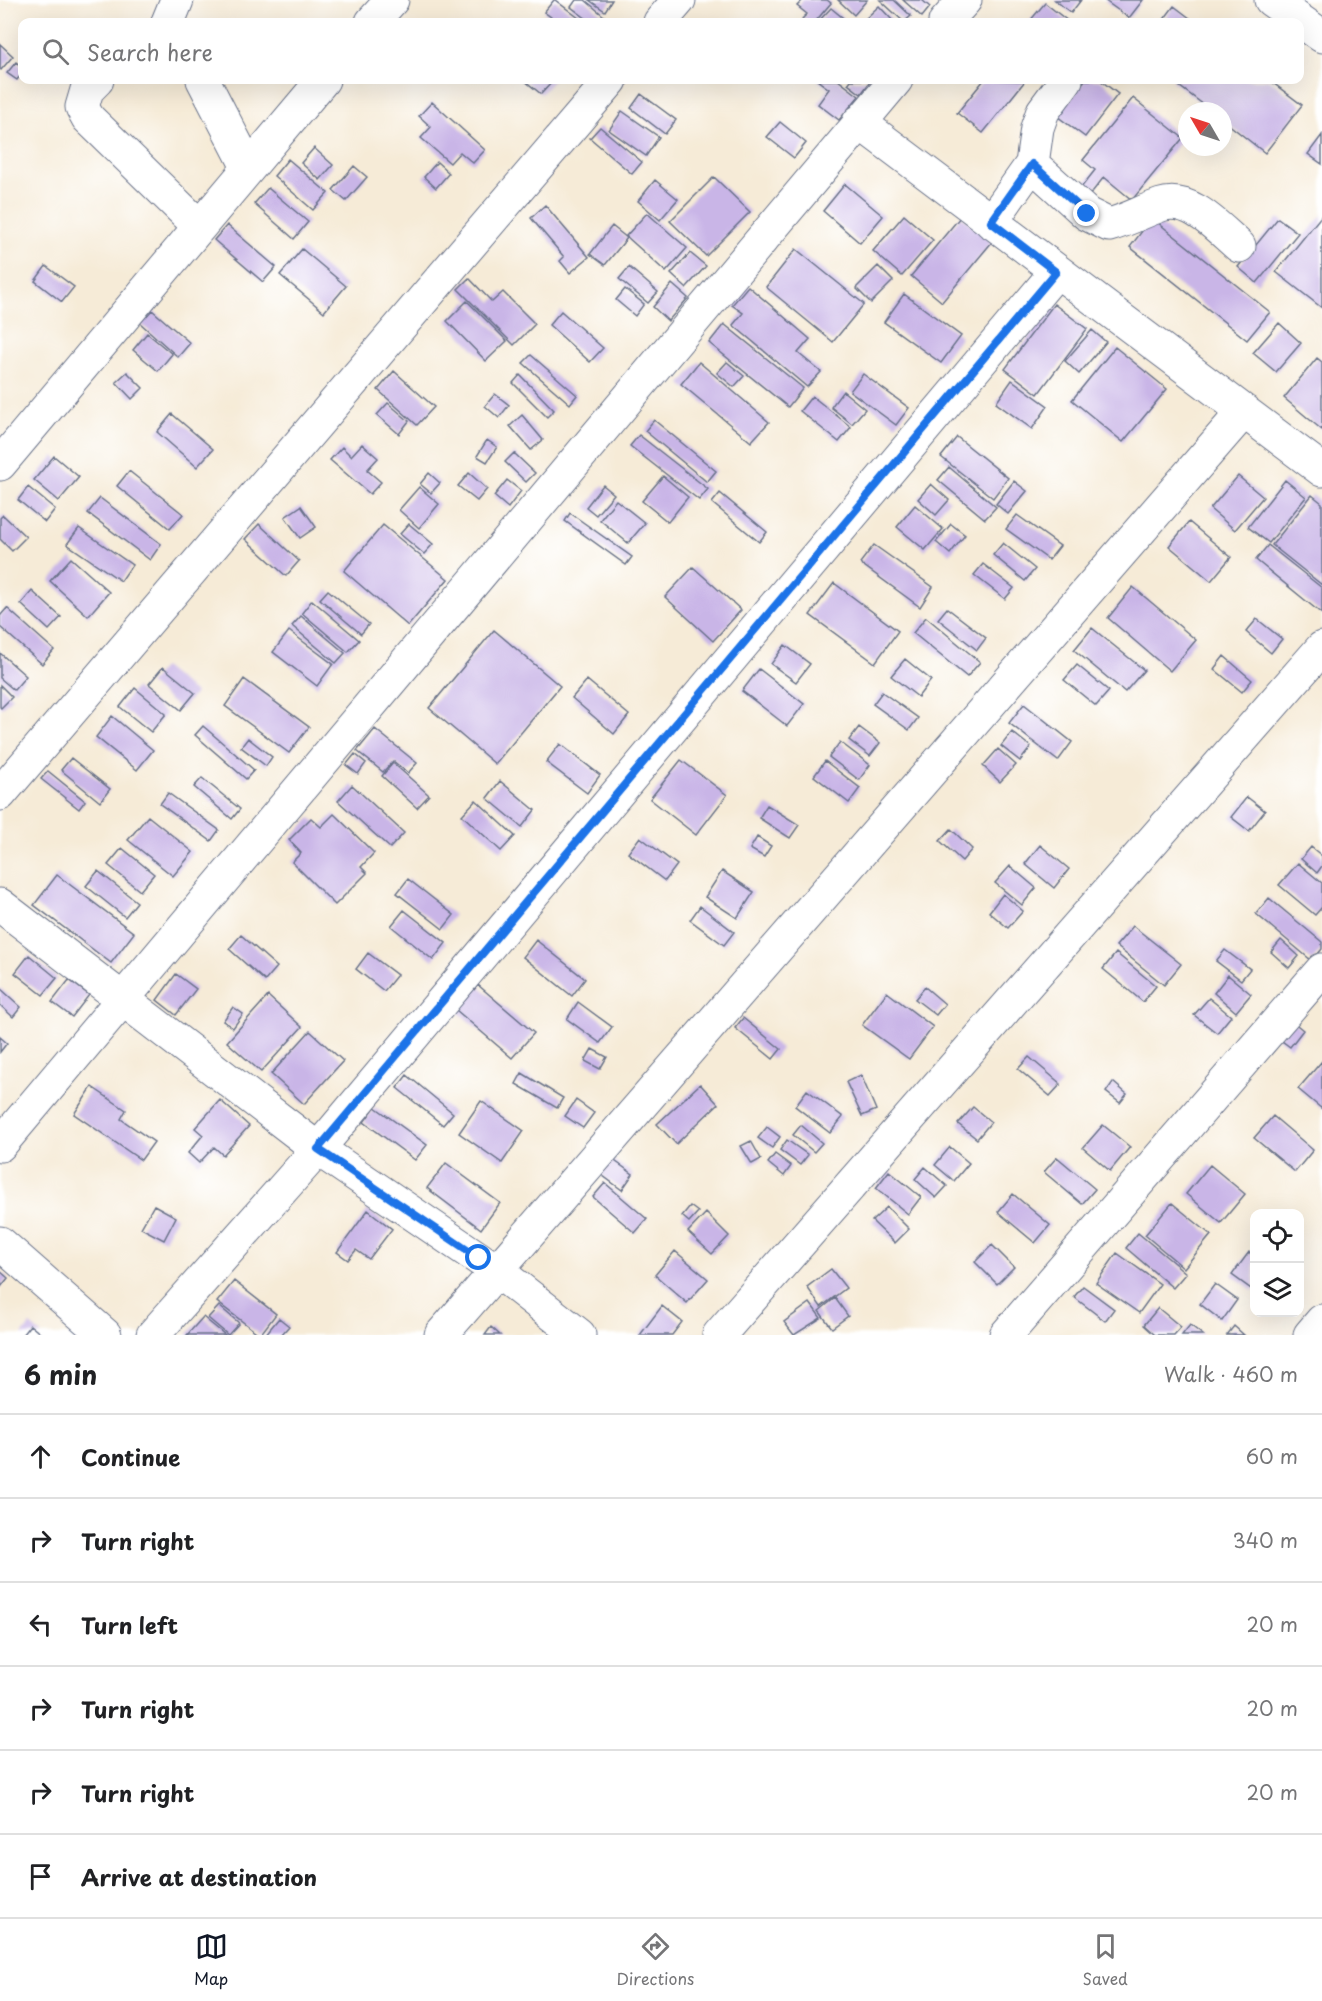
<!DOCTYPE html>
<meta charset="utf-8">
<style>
body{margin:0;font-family:"Playpen Sans",sans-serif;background:#f2f2f2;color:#202124}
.controls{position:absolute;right:18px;bottom:18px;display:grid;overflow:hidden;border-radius:12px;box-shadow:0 6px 24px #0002}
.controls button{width:54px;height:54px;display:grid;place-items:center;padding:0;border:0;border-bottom:2px solid #e0e0e0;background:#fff;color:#202124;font:30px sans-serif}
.compass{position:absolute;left:1178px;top:102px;width:54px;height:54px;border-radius:50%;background:#fff;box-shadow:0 6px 24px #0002;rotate:309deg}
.stop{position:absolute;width:18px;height:18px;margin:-14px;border:4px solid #1a73e8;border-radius:50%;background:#fff}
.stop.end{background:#1a73e8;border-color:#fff;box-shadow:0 2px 6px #0008}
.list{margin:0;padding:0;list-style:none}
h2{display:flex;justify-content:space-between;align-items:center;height:78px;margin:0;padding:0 24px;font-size:26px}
h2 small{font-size:20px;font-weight:400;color:#757577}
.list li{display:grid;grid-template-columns:39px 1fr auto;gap:18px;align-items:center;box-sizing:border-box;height:84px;padding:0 24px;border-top:2px solid #e0e0e0}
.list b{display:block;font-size:22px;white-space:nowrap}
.list em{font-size:20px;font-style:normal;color:#757577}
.icon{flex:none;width:33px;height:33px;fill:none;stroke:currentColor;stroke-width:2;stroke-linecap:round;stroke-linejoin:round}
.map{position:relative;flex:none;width:1322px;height:1335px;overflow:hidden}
.search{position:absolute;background:#fff;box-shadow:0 6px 24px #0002;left:18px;right:18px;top:18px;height:66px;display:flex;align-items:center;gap:15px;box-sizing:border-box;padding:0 21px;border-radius:12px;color:#757577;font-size:22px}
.sheet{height:582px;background:#fff}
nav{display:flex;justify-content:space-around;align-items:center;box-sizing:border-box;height:84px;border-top:2px solid #e0e0e0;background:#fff;font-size:16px;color:#757577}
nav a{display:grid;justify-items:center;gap:3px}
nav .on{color:#111827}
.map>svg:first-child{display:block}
.building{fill:#c9b5e7}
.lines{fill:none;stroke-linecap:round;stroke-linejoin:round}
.minor-casing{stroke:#687188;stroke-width:35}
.minor{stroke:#fff;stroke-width:33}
.route{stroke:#1a73e8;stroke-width:8}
</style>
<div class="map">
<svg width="1322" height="1335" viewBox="0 0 1322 1335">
<rect width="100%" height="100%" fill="#fff"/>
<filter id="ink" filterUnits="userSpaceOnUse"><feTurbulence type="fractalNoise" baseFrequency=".0167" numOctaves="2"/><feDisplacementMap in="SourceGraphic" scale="12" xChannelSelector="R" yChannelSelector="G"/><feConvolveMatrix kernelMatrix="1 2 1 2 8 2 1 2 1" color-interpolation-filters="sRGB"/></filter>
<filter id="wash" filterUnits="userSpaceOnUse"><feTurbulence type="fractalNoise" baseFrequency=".008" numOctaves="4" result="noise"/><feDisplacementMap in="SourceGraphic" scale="24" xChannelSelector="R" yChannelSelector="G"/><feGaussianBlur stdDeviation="1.35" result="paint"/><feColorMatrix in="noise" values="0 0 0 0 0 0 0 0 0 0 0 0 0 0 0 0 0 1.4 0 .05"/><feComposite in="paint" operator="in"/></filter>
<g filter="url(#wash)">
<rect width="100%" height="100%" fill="#f6ebd7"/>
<g id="blocks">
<path class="building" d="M554 0H555L584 22H558L544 12Z
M576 0H585L604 16 599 22H591L571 7Z
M589 0H612L605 11Z
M803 0H827L831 3 815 22H805L802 19 807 14 797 6Z
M838 0H867L854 15Z
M880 0H894L911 16 904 22Z
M903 0H922L930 7 922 17Z
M1055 0H1081L1071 13Z
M1104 0H1143L1129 18Z
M1045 3 1069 22H1029Z
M879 6 894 22H862Z
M1174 6 1195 22H1162Z
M831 8 848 22H818Z
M0 44 13 56 1 70 0 69Z
M16 62 22 67V73L17 80 7 73Z
M524 80H554L541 94Z
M817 80H838L859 96 839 120 818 104 829 89Z
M851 80H867L870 82 861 94 848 84Z
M984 80 1025 81 983 133 957 113Z
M1085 80H1100L1118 94 1085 137 1057 116Z
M1171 80H1269L1302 105 1265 153 1223 120V111H1212Z
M641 94 676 120 665 134 631 108Z
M1133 98 1183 138 1132 200 1104 177 1085 201 1076 194 1095 170 1083 160Z
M432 102 485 150 473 163 460 152 450 163 421 138 431 127 419 116Z
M622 111 659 137 646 156 609 130Z
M780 122 806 143 794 158 767 137Z
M600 127 642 162 632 174 590 138Z
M1322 135V164L1308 154Z
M314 148 333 165 320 180 301 163Z
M288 159 328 193 313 210 274 176Z
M437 162 449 173 436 188 424 177Z
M354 166 367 177 346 201 333 190Z
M714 177 750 212 706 256 670 221Z
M655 180 678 199 660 220 638 201Z
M845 184 883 216 860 243 823 211Z
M268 188 308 222 294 239 254 204Z
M545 205 589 257 570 273 560 261 564 257 531 218Z
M647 213 687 248 666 272 626 236Z
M904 215 933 240 902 276 873 251Z
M1322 215V308L1276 272Z
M961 216 992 242 942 302 911 276Z
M1152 218 1270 312 1247 340 1130 247Z
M1278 218 1298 233 1257 283 1238 267Z
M227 225 276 267 263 282 214 240Z
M612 226 627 238 605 265 590 254Z
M302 249 346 286 324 312 280 275Z
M796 249 864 304 833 342 766 287Z
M690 253 706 266 686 288 671 274Z
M46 266 74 287 62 302 35 281Z
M878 266 893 281 871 303 856 288Z
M629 267 658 292 648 303 619 279Z
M469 278 492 302 503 292 535 324 514 345 458 289Z
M672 284 688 298 668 321 653 307Z
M748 286 810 339 798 353 821 372 807 387 733 325 743 313 732 305Z
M625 289 644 304 635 316 616 300Z
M904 294 961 336 941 363 884 322Z
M467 301 507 341 486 361 447 321Z
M1054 304 1087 329 1038 394 1005 369Z
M152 310 190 343 178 357 140 323Z
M561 311 603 348 590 362 549 325Z
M1279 323 1301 343 1276 372 1253 353Z
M724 324 803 388 788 407 709 343Z
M1092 330 1106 342 1079 374 1065 361Z
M147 333 172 354 158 371 133 350Z
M1115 347 1167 389 1123 442 1072 400Z
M531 355 577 395 570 404 523 363Z
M1317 358 1322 362V430L1284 398Z
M699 362 769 422 751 442 681 384Z
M727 362 744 376 734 387 717 373Z
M394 371 434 407 417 425 378 390Z
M127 372 143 388 132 399 116 382Z
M863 374 909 408 896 425 850 391Z
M520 375 554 410 547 417 513 383Z
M1012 380 1048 406 1032 429 996 403Z
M843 391 865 409 852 424 831 407Z
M495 394 509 405 499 418 485 406Z
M812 396 851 427 839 442 800 411Z
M388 403 409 421 399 434 377 415Z
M172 414 213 449 197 467 157 432Z
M522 415 543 440 531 450 510 426Z
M654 420 716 471 707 482 645 431Z
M639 435 708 489 699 500 630 446Z
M957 437 1008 478 993 498 941 457Z
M487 440 497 447 487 462 477 456Z
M362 444 378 458 367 470 381 482 370 494 330 460 342 447 351 456Z
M514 453 535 473 526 482 505 462Z
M54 456 79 477 59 501 34 480Z
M949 467 996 507 985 519 938 480Z
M129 471 183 514 170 529 117 486Z
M429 473 440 483 431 493 420 484Z
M469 473 487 489 477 501 458 486Z
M663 476 688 497 668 522 642 501Z
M1238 476 1263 497 1235 530 1210 509Z
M507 480 521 491 508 508 494 496Z
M1285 480 1306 497 1269 543 1248 527Z
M1014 481 1027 491 1008 514 996 504Z
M931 484 949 500 936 515 918 499Z
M603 485 614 494 596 515 586 507Z
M28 487 55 509 45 522 18 500Z
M419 487 439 504 419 528 399 510Z
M720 493 767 532 759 542 712 503Z
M1312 495 1322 503V585L1272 545Z
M100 498 161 544 150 560 88 513Z
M616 500 645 523 628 543 600 520Z
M915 505 943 529 925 550 897 527Z
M301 506 316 527 300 538 285 517Z
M570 513 632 557 626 565 565 521Z
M3 515 26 537 12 551 0 539V518Z
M1017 515 1060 546 1049 560 1006 529Z
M1189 522 1231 557 1211 581 1169 546Z
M259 524 299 561 286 576 245 539Z
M409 524 433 544 424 554 400 534Z
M951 524 965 535 950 554 936 542Z
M383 525 448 579 408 626 344 571Z
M79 528 132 565 121 581 67 544Z
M1003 543 1035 569 1025 581 993 555Z
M874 545 933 587 920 607 860 563Z
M1268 545 1322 588V614L1256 560Z
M71 558 109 592 88 616 50 581Z
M983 564 1014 588 1005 599 974 575Z
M693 567 741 610 713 641 665 597Z
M834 583 898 631 875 663 810 615Z
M1133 587 1196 640 1170 671 1108 618Z
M328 590 369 624 361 634 320 599Z
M32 591 61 617 49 630 21 604Z
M312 600 359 640 348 652 302 613Z
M7 608 54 650 42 664 0 627V616Z
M947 608 986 638 977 650 938 619Z
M301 616 345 653 336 663 292 626Z
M926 617 980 662 967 677 913 633Z
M1257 619 1282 639 1271 653 1246 632Z
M1092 628 1144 670 1125 692 1074 650Z
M494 630 560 686 495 764 429 708Z
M289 631 333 664 317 686 273 652Z
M785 645 810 664 796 682 771 664Z
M0 653 26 676 14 690 0 678Z
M1224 656 1252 680 1242 692 1214 669Z
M905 659 931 680 918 697 891 676Z
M1077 665 1109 691 1096 706 1064 680Z
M163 667 195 693 181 710 149 684Z
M759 669 804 704 787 726 742 691Z
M244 679 309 727 289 753 225 706Z
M587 680 629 715 614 734 572 698Z
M0 685 12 697 1 708 0 707Z
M135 688 166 714 151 732 120 707Z
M882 692 918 718 909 730 873 704Z
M1024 704 1072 742 1058 761 1009 723Z
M112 716 153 750 137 770 96 737Z
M203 726 254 770 246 779 195 735Z
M859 727 880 743 870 756 849 740Z
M375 729 417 763 408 773 393 761 383 772 357 751Z
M1012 732 1031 747 1020 761 1001 746Z
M248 738 272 757 266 766 241 747Z
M840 742 870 765 859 780 829 757Z
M560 744 600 775 587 793 546 762Z
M998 749 1016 765 1000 782 983 766Z
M355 754 366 763 358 774 346 765Z
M71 758 110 789 100 802 61 770Z
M681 760 727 795 696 835 650 799Z
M825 761 860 788 849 803 814 776Z
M393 763 429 795 417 808 382 776Z
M48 771 85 801 79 809 41 779Z
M202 778 240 809 232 819 194 787Z
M500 781 535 810 522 827 487 798Z
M352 785 404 833 390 848 338 801Z
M168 793 219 830 211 841 160 804Z
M1247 797 1265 811 1249 831 1231 817Z
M476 800 515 836 501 851 462 815Z
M767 805 799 825 790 838 759 818Z
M334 814 374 853 361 867 367 873 335 905 292 862 301 853 289 840 311 818 321 827Z
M148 816 193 852 173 876 128 840Z
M951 829 972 849 962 861 940 841Z
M640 837 677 865 665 881 628 853Z
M757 837 771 846 764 857 750 849Z
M1040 845 1069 869 1054 888 1025 864Z
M1311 847 1322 856V866L1317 873 1301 859Z
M122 848 154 874 140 891 108 865Z
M1298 863 1322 883V907L1315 915 1279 885Z
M1010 866 1036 888 1022 905 995 883Z
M98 871 137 902 125 917 86 886Z
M722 871 754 892 737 918 705 897Z
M57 875 134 933 111 963 34 905Z
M408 879 454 915 443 929 397 893Z
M1003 894 1023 911 1008 928 989 912Z
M1269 898 1322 942V949L1312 961 1256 914Z
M700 906 734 932 724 945 690 920Z
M404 910 446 943 433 960 391 926Z
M1133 926 1181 964 1164 985 1116 946Z
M241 935 277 967 265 981 229 949Z
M536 940 585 979 572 996 523 957Z
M1281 940 1299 956 1289 968 1271 952Z
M1225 950 1250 969 1241 980 1216 961Z
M368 953 397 975 384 991 356 969Z
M1116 953 1156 986 1143 1002 1103 969Z
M29 955 57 978 43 995 15 973Z
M176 974 196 989 176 1015 157 1000Z
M1228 975 1251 994 1236 1012 1214 993Z
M69 980 89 995 72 1017 52 1002Z
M478 985 534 1033 512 1058 456 1010Z
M925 987 945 1004 936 1015 915 999Z
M0 988 21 1007 13 1017 0 1005Z
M887 992 933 1027 909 1059 862 1025Z
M268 996 302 1027 261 1072 227 1042Z
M1209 998 1231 1016 1217 1033 1194 1015Z
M578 1002 612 1027 600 1043 567 1019Z
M233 1007 243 1014 233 1028 223 1021Z
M743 1018 781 1049 773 1059 735 1028Z
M1292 1021 1303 1030 1290 1047 1278 1038Z
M310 1031 343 1061 304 1104 271 1074Z
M0 1037 7 1043 0 1052Z
M592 1049 607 1057 600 1069 585 1061Z
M1029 1057 1061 1084 1050 1096 1018 1069Z
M1322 1061V1109L1298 1089Z
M522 1073 563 1098 557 1108 516 1084Z
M407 1075 453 1113 443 1125 397 1088Z
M861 1075 876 1110 862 1116 846 1082Z
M1113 1082 1127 1094 1120 1103 1106 1092Z
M700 1084 718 1104 676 1144 657 1124Z
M92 1087 126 1110 121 1119 154 1142 141 1160 74 1114Z
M807 1090 843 1117 830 1133 795 1106Z
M220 1100 249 1126 223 1155 214 1147 199 1163 188 1153 203 1135 195 1128Z
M576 1100 594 1113 583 1128 565 1116Z
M481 1101 524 1131 502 1163 459 1133Z
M375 1107 427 1145 415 1160 364 1122Z
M973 1107 991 1122 977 1139 958 1124Z
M1273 1116 1313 1150 1295 1172 1254 1138Z
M801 1125 822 1143 814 1152 793 1135Z
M1103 1125 1130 1147 1110 1171 1083 1148Z
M767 1127 780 1137 772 1148 758 1138Z
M787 1140 808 1155 800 1165 780 1150Z
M751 1141 761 1159 752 1164 741 1146Z
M950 1147 969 1163 954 1181 935 1165Z
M602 1152 633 1174 622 1190 591 1167Z
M775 1154 791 1166 784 1176 768 1163Z
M1057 1157 1095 1189 1082 1204 1044 1172Z
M446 1163 500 1203 481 1229 427 1188Z
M1210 1165 1245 1194 1221 1223 1186 1194Z
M925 1167 947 1186 936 1198 915 1179Z
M889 1171 921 1197 908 1214 876 1188Z
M605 1183 647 1219 635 1233 593 1197Z
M1013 1194 1050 1225 1035 1243 998 1212Z
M1172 1203 1211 1235 1184 1268 1145 1235Z
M154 1205 176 1217 164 1240 141 1228Z
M690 1206 698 1212 689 1222 682 1216Z
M887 1207 909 1229 895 1243 872 1221Z
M368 1210 392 1229 369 1259 356 1250 348 1260 337 1252Z
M706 1213 729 1236 712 1254 688 1232Z
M1138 1233 1186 1273 1173 1288 1126 1248Z
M992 1245 1014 1267 997 1284 975 1262Z
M675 1251 708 1279 687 1303 655 1275Z
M1249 1252 1254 1256V1291L1232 1275Z
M1117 1253 1160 1284 1139 1313 1096 1283Z
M831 1269 846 1288 821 1307 807 1287Z
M0 1271 8 1278 0 1288Z
M234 1281 276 1314 260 1335 217 1302Z
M1215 1284 1237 1300 1222 1321 1200 1304Z
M1083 1286 1114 1309 1105 1321 1074 1297Z
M835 1298 848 1316 832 1328 819 1311Z
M810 1303 821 1318 794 1335 784 1322Z
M219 1306 239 1323 228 1335 208 1318Z
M662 1306 682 1322 672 1335H640Z
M1158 1308 1181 1327 1174 1335H1155L1144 1325Z
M203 1317 225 1335H187Z
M279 1318 289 1326 281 1335H265Z
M30 1325 42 1335H22Z
M1190 1325 1203 1335H1182Z
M1234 1326 1244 1335H1227Z
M491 1327 500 1335H485Z"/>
</g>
</g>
<g filter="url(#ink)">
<use href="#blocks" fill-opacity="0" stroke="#687188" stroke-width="1.5"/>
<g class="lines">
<defs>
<path id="minor" d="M1271 0 1322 36
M168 22 177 0
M372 22 392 0
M660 22 679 0
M945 22 965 0
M97 80 87 90 82 107 88 118 199 226
M203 80 248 167
M859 122 1322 470
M1032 164 1087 214 1109 225C1128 220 1143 211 1161 205 1190 195 1219 229 1239 246
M991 222 1032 164 1037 128 1043 111 1066 80
M0 464 323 80
M0 794 611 80
M0 905 318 1149 497 1271 579 1335
M0 1145 896 80
M0 1243 105 1335
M153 1335 318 1149 1056 272
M441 1335 1244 411
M719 1335 1322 648
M1006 1335 1322 970
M1310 1335 1322 1321"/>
</defs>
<use href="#minor" class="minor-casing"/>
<use href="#minor" class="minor"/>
</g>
</g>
<g class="lines" filter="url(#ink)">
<path class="route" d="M479 1258 318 1149 1056 272 991 222 1032 164 1087 214"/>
</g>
</svg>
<div class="controls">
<button><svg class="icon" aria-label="locate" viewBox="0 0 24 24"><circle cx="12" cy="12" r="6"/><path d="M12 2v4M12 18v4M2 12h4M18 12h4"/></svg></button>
<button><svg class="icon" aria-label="layers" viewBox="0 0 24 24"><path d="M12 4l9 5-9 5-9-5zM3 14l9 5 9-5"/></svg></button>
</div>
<svg class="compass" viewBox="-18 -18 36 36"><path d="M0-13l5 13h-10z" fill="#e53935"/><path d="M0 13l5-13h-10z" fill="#757577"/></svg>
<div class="stop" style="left:479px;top:1258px"></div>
<div class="stop end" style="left:1087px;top:214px"></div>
<div class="search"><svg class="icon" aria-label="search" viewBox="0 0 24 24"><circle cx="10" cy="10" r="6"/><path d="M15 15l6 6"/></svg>Search here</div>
</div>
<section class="sheet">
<h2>6 min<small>Walk · 460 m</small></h2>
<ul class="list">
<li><svg class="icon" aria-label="ahead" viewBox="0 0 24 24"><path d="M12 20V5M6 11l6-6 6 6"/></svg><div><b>Continue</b></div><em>60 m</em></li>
<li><svg class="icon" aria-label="right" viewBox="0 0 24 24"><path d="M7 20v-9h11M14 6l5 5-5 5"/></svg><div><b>Turn right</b></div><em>340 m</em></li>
<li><svg class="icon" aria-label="left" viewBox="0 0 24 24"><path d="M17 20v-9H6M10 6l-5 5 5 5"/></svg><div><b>Turn left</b></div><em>20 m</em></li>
<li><svg class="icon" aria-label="right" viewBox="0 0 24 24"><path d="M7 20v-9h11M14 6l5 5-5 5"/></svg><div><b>Turn right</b></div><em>20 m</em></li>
<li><svg class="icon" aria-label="right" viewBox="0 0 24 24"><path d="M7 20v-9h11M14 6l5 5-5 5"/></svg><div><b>Turn right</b></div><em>20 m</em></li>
<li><svg class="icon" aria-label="arrive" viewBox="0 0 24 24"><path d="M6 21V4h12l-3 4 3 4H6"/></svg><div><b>Arrive at destination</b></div></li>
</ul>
</section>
<nav>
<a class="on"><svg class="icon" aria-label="map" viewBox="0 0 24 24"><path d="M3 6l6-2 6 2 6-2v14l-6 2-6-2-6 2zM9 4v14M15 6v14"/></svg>Map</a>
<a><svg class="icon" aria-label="directions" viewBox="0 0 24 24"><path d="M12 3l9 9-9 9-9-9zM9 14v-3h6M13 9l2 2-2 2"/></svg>Directions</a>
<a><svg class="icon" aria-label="saved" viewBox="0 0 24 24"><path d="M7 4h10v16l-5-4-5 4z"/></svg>Saved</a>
</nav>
